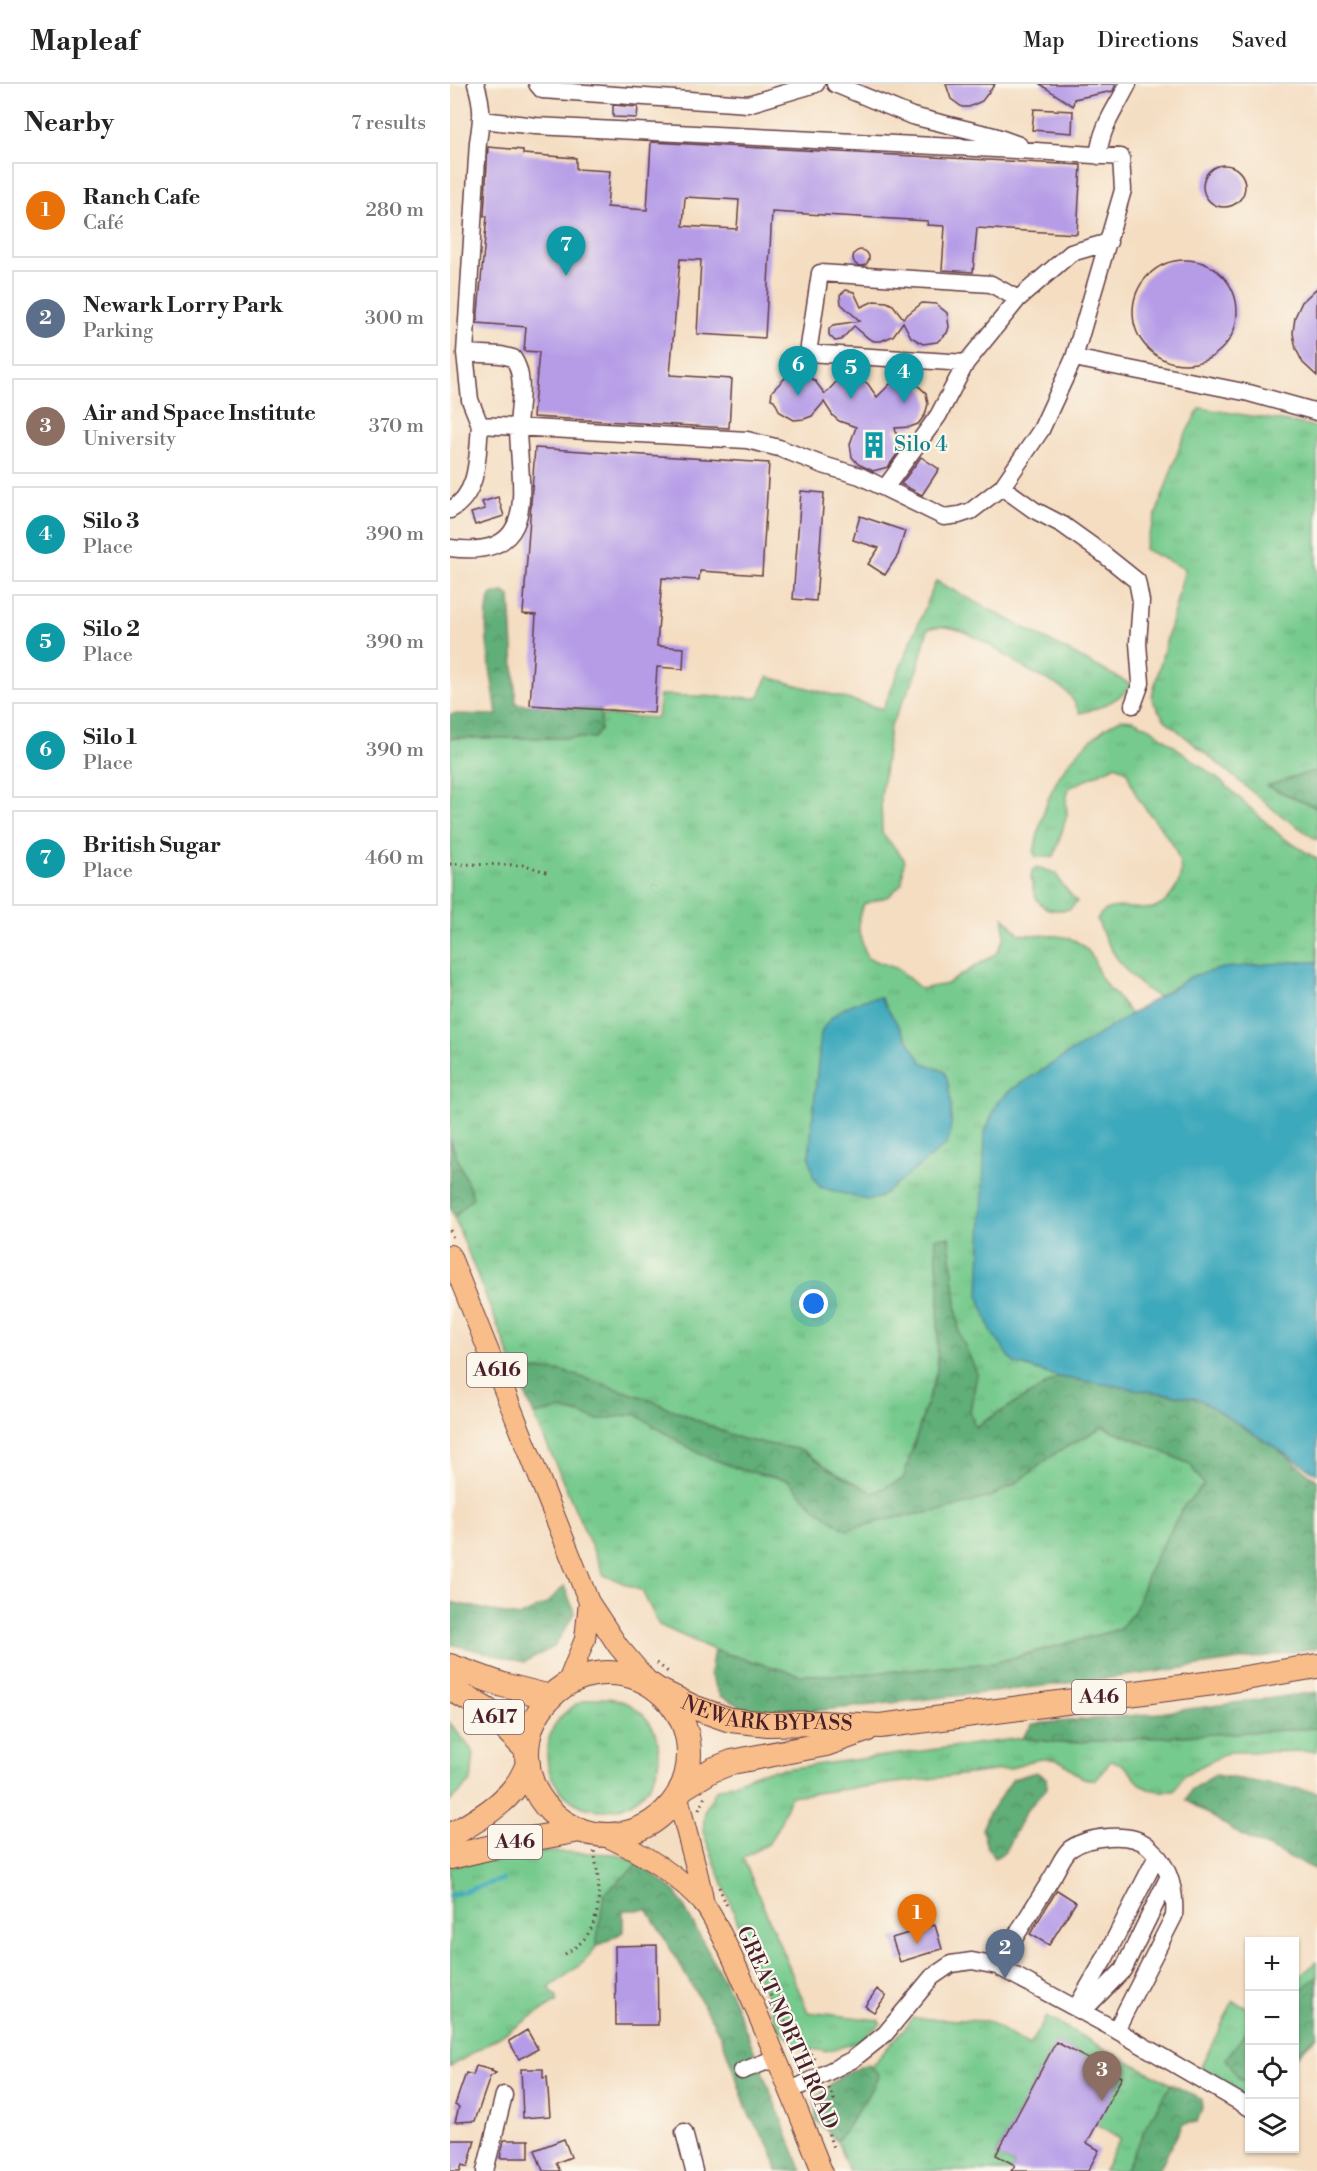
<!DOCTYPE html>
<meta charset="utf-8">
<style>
body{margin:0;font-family:"Libre Bodoni",serif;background:#f6f6f6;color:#222}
.controls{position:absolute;right:18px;bottom:18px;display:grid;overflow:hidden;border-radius:0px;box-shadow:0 2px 4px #0004}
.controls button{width:54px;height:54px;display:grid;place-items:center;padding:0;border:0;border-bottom:2px solid #e0e0e0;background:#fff;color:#222;font:30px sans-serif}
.you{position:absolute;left:364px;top:1220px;width:21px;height:21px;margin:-15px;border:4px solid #fff;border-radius:50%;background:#1a73e8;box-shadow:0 0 0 9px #1a73e833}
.badge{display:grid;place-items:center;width:39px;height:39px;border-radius:50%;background:#d93025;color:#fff;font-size:20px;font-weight:700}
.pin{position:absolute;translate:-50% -50px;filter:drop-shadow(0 2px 3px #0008)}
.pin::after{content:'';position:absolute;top:32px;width:21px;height:18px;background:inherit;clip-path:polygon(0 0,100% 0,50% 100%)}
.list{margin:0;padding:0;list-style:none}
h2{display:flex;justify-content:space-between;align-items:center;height:78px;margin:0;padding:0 24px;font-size:26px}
h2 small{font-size:20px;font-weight:400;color:#767676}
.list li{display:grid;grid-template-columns:39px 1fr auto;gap:18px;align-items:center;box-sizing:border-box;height:96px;margin:0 12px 12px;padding:0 12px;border:2px solid #e0e0e0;border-radius:0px}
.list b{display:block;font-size:22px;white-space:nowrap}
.list p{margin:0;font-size:20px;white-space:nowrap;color:#767676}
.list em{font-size:20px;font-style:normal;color:#767676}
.icon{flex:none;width:33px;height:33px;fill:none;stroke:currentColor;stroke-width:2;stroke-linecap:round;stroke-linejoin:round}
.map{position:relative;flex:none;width:867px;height:2087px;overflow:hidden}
header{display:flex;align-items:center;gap:36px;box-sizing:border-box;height:84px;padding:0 30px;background:#fff;border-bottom:2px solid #e0e0e0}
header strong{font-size:28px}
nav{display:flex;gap:33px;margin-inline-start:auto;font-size:21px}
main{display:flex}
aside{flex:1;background:#fff}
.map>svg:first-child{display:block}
.grass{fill:url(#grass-tufts);stroke:#60745c;stroke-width:1.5}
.forest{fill:url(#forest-crowns);stroke:#556652;stroke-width:1.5}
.water{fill:#3ca9bc;stroke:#436474;stroke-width:1.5}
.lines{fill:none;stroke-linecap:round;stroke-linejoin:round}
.stream{stroke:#3ca9bc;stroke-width:4.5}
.building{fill:#b69ce7;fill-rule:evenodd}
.minor-casing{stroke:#643c42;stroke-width:19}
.major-casing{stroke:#643c42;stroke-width:22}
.highway-casing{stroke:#643c42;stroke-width:26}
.path{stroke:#643c42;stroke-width:3;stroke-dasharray:1.5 4.5;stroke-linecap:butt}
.minor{stroke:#fff;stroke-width:16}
.major{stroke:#f8bd89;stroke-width:20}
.highway{stroke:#f8bd89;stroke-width:24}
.labels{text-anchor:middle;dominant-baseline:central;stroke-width:4.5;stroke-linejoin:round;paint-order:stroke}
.shield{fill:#fbf7ec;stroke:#7f6065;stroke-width:1.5}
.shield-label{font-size:20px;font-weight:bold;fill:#4a1f2b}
.culture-label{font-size:21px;fill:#0d838f;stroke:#fbf7ec;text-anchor:start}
.street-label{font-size:21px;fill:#4a1f2b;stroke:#fbf7ec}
</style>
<header>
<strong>Mapleaf</strong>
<nav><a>Map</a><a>Directions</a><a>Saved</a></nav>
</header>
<main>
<aside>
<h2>Nearby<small>7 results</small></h2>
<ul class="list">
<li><span class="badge" style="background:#e8710a">1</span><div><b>Ranch Cafe</b><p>Café</p></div><em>280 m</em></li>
<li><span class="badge" style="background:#5c6f8a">2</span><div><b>Newark Lorry Park</b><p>Parking</p></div><em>300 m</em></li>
<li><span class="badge" style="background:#8d6e63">3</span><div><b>Air and Space Institute</b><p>University</p></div><em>370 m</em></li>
<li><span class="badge" style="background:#0f9aa8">4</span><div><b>Silo 3</b><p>Place</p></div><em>390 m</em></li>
<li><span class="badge" style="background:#0f9aa8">5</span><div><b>Silo 2</b><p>Place</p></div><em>390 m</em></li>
<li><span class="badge" style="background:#0f9aa8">6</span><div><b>Silo 1</b><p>Place</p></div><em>390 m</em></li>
<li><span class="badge" style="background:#0f9aa8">7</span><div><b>British Sugar</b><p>Place</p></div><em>460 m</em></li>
</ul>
</aside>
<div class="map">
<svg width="867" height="2087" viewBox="0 0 867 2087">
<defs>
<pattern id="grass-tufts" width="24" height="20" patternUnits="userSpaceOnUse" patternTransform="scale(1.5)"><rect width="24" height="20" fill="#76ca8d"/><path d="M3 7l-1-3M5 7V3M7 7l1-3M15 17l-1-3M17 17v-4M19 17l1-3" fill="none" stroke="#68ad7a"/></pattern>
<pattern id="forest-crowns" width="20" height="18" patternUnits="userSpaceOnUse" patternTransform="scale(1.5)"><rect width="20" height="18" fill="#60ae78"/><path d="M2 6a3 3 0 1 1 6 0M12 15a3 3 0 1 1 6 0" fill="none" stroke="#518d63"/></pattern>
</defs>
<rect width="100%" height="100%" fill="#fbf7ec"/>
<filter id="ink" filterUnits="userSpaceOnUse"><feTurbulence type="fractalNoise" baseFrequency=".0167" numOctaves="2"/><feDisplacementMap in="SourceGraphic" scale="12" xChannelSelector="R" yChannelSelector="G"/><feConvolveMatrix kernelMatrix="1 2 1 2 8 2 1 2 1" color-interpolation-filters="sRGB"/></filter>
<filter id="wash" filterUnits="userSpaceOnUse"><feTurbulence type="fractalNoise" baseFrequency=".008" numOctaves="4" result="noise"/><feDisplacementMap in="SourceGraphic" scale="24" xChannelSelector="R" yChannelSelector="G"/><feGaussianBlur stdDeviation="1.35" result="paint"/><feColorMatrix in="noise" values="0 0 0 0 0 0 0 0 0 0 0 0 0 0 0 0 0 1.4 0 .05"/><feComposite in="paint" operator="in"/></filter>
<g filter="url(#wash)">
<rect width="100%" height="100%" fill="#f4ddc1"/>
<path class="grass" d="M750 324 858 341 867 344V687L817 702 867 724V756L829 730 715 636 705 621 702 612 735 485 694 465 732 356Z
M486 497 682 601C667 617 652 624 630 629 626 621 622 612 614 606 604 598 589 593 578 586 552 571 509 533 478 545L465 593 440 643 431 713 432 749 454 775 452 799 439 812 414 820C403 840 411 854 417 874L448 885 471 905 497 900 547 869 554 854V833L569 850C597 854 623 844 642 872 646 879 647 887 651 894 660 907 673 917 681 931L562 1005 547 1019 535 1049 564 1279 609 1293 525 1343 520 1327 527 1290 509 1248 499 1153 485 1154 489 1203 487 1287 453 1395 423 1409 378 1384 352 1366 291 1355 195 1314 112 1287 65 1285 4 1133 8 1130 0 1055V654H144L150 646 151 631 207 634 210 611 308 614 318 593 433 625Z
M671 635 683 636 700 644 772 698 833 754 867 775V878H842L742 892 708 913C680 898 657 865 647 835 662 811 690 833 711 821 717 818 722 810 726 804 744 773 706 741 690 717 684 708 680 697 677 687L666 681 619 704 616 716 617 731 604 773H586L584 769C593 722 603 688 641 656 650 648 659 640 671 635Z
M588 783 607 790 610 798 627 818 620 825C597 829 585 823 582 799 581 793 580 791 583 785Z
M113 1325 148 1336 185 1330 250 1370 292 1386 338 1396 365 1424 448 1433 495 1426 569 1397 607 1368 653 1343 687 1356 740 1380 754 1401 734 1422 701 1482 685 1526 670 1545 543 1579 399 1591H350L264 1566 209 1541 192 1507 154 1491 84 1331Z
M97 1670a56 56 0 1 1 112 0a56 56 0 1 1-112 0Z
M0 1639 24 1669 21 1697 0 1718Z
M867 1644V1667L779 1668 734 1691 724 1707C714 1707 704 1708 695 1703 680 1695 682 1680 661 1677L646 1695C624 1697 623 1681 607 1676 591 1672 574 1678 560 1685L340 1712 331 1737 319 1759 293 1774 358 1928 428 1936 431 1939 407 1959 375 1967 347 1963 329 1945 253 1748 255 1726 266 1706 311 1688 572 1654 610 1659Z
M76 1767 164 1770 189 1779 150 1841 146 1863 134 1878 99 1904 107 1913 106 1918 0 1983V1783Z
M867 1878V1952L845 1974V1896Z
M783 1917 799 1925V2012L796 2014 749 1987Z
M596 1933 721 2000 697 2041 675 2087H653L670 2055 646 2041 672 1993 606 1958 546 2071 565 2081 561 2087H399L387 2057 416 2014 429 1991 421 1983 463 1934 537 1937 579 1962Z"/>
<path class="forest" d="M53 508 60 512 66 620 151 626 150 646 144 654H0V630L47 631C44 603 28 532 42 510Z
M867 687V724L817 702 860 688Z
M0 1055 23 1113 4 1133 0 1123Z
M499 1153 509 1248 527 1290 520 1327 525 1343 609 1293 749 1315 825 1363 867 1396V1564C690 1593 512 1612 334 1630L289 1625V1621L270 1612 260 1590 264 1566 350 1591H399L543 1579 670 1545 685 1526 701 1482 734 1422 754 1401 740 1380 687 1356 653 1343 607 1368 569 1397 543 1412 495 1426 448 1433 396 1446 365 1424 338 1396 292 1386 250 1370 185 1330 148 1336 113 1325 84 1331 65 1285 112 1287 195 1314 291 1355 352 1366 378 1384 423 1409 453 1395 487 1287 489 1203 485 1154Z
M114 1502 125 1529 104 1563 74 1578 0 1560V1518L69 1533 96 1520Z
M867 1608V1644L610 1659 572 1654 583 1640 702 1630Z
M586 1688 596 1694 597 1704 576 1727 554 1769 544 1774 537 1763 532 1745 539 1729 563 1695Z
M765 1691 867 1708V1786L793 1752 736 1716 741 1706Z
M189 1779 226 1808 282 1912 352 2087H327L322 2066 300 2033 271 1952 198 1826H173V1848L146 1863 154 1810Z
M867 1893V1951L845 1971V1910Z
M799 1944V1998L789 1995 776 1975Z
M417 1980 429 1990 416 2014 387 2057 366 2036 365 2015 392 1991Z
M721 2000 751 2015 752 2024 747 2038 733 2040 708 2087H675L697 2041Z"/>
<path class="water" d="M842 878H867V1390L749 1315 609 1293 564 1279 542 1249 529 1213 535 1049 547 1019 562 1005 742 892 773 884Z
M430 913 472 978 495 988C501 1006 504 1042 497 1060L429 1114 416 1116 370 1103 363 1092 359 1072 371 949C381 926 406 916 430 913Z"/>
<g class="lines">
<path class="stream" d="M0 1812 53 1795"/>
</g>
<g id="blocks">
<path class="building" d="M496 0H545L532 17 519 23H512L501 15Z
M590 0H666L663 7 624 15 623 22Z
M163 21 188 23 187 34 163 33Z
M584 25 623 27 622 49 582 46Z
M201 58 631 81 627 150 527 144 523 188 492 186 495 142 477 141 478 137 322 128 315 254 247 250 251 176 230 175 220 291 282 295 279 344 83 333 89 268 74 267 76 243 27 239 37 132H34L38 63 73 66V70L126 74V85L160 87 157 123 197 126ZM235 113 289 116 287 145 233 142Z
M753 102a21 21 0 1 1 42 0a21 21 0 1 1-42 0Z
M403 174a8 8 0 1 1 16 0a8 8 0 1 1-16 0Z
M683 228a52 52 0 1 1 104 0a52 52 0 1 1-104 0Z
M867 204V292L853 279 846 265 843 249 845 233 852 218Z
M396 206 404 208 411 223 424 217 437 218 443 221 453 234 472 219 486 220 497 229 499 243 497 249 487 258 473 260 461 253 453 238 443 252 431 257H424L418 254 404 242 391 256 385 257 379 251V245L383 241 410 237 391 220 390 211Z
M343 290 358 292 365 297 375 310 387 297 396 293 411 295 418 300 427 313 440 300 448 296 464 298 476 309 478 320 475 331 468 340 460 343 445 344 450 366 438 383 423 387 408 380 402 373 400 360 406 343 389 337 383 332 374 318 362 332 354 335 344 336 330 328 324 316 321 315 322 307 335 294Z
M85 364 319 379 312 491 250 487 249 496 212 494 207 562 234 564 233 585 207 583 204 629 80 621 86 531 73 530Z
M471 373 489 385 472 411 451 400Z
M351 407 374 409 366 517 343 515Z
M48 413 54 432 25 441 21 429 35 425 32 418Z
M410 432 455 447 448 471 435 491 418 480 429 464 403 456Z
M607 1806 626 1818 599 1861 580 1850Z
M485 1841 492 1865 450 1878 442 1854Z
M207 1861 208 1941H166L165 1862Z
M427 1905 436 1912 424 1928 415 1922Z
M77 1946 88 1965 69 1975 59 1957Z
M606 1958 672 1993 637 2059 649 2066 638 2087H561L565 2081 546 2071Z
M26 1982 42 1986 41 1987 46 1989 40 1993 25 2037 5 2038 9 2023 5 2021 16 1989 23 1991Z
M71 1985H93V1994L97 1993 100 2032 73 2034Z
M114 2055 121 2073 106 2079 110 2087H93L85 2066Z
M0 2056H25L18 2083 12 2081 10 2087H0Z
M54 2056H79V2074H50Z"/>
</g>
</g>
<g filter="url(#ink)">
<use href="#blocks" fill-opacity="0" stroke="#643c42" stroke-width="1.5"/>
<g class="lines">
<defs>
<path id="minor" d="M87 0 92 6 298 20 366 0
M385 0 462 32 544 52 569 61
M648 72C652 40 665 27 678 0
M15 269 20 316 30 341 297 356 329 364 373 381 410 392 494 433 509 431 521 427 552 403 591 346 624 274 673 106 671 73 586 67 86 42 32 36
M624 274 799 309 867 328
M516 279 358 269 370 189 541 200 568 215
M552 403 584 426 613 441 652 469 687 497 691 517 688 559 691 599 683 621
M435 404 488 332 516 279 568 215 621 169 659 158
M0 426C30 409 27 372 30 341
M0 464C90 476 70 407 68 346 68 324 77 293 63 274L51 271 15 269 28 58C32 34 33 23 26 0
M547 1882C566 1852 584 1822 603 1792 608 1784 613 1771 620 1765 638 1752 680 1747 698 1762 719 1781 726 1806 724 1832L666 1946
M626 1924 655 1874 707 1772
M632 1928 673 1886 719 1792
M292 1987 326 1974
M340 2007 402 1976 435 1950 482 1893 501 1880 522 1877 547 1882 666 1946 800 2024
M234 2048 244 2087
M35 2087 54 2011"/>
<path id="major" d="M0 1171 139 1518 168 1562 201 1601
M117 1600 135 1555 139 1518
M228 1711C235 1748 248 1783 254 1821
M151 1750C189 1767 225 1788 253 1819 265 1833 281 1871 289 1888 319 1953 345 2020 372 2087"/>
<g id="highway">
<path d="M0 1582 53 1601 100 1613"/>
<circle cx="158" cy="1670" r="81"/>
<path d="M0 1604 37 1626 77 1666"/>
<path id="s1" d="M208 1606 243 1623 280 1636 318 1640 371 1639 430 1642 771 1598 867 1582"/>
<path d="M231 1705 262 1686 282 1678 376 1660 416 1646"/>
<path d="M0 1752C23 1738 50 1724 66 1702 71 1696 74 1688 78 1681"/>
<path d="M0 1773 59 1759 130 1746"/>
</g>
</defs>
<use href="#minor" class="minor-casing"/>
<use href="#major" class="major-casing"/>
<use href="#highway" class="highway-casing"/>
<path class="path" d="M0 780 75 781 99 789
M0 1146 3 1154
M207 1579 218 1588
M249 1726 255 1712
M269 1803 277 1822
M115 1870C124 1864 134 1858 139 1848 154 1824 148 1792 144 1766
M320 1911 344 1953 354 1959 365 1977
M379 2004 384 2015C376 2037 375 2043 384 2066"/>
<use href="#minor" class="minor"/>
<use href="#major" class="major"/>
<use href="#highway" class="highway"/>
</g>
</g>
<defs>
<symbol id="building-bare" viewBox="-9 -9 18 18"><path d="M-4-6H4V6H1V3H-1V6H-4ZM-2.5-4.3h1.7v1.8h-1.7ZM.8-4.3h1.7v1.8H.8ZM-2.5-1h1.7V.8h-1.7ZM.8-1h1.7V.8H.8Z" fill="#0f9aa8" stroke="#fbf7ec" stroke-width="2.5" paint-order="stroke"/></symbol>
</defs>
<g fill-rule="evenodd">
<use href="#building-bare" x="405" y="342" width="38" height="38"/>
</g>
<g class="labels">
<g class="shield">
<rect x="17" y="1269" width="60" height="34" rx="4.5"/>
<rect x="622" y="1596" width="54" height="34" rx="4.5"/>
<rect x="14" y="1616" width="60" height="34" rx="4.5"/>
<rect x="38" y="1741" width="54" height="34" rx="4.5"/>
</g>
<g class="shield-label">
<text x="47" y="1286">A616</text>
<text x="649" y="1613">A46</text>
<text x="44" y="1633">A617</text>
<text x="65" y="1758">A46</text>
</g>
<g class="culture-label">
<text x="444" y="361">Silo 4</text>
</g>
<g class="street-label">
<text stroke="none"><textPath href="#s1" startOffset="114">NEWARK BYPASS</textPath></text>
<text transform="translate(337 1944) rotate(66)">GREAT NORTH ROAD</text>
</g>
</g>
</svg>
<div class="controls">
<button>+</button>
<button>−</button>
<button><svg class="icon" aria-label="locate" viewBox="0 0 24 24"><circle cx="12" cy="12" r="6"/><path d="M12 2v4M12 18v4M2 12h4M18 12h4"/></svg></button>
<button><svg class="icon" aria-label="layers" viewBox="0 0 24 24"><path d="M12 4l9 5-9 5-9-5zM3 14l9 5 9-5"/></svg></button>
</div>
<div class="you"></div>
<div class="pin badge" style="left:467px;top:1860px;background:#e8710a">1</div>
<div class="pin badge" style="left:555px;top:1895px;background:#5c6f8a">2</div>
<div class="pin badge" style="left:652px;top:2017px;background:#8d6e63">3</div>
<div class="pin badge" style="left:454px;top:319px;background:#0f9aa8">4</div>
<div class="pin badge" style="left:401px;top:315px;background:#0f9aa8">5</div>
<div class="pin badge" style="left:348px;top:312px;background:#0f9aa8">6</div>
<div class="pin badge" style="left:116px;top:192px;background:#0f9aa8">7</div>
</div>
</main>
